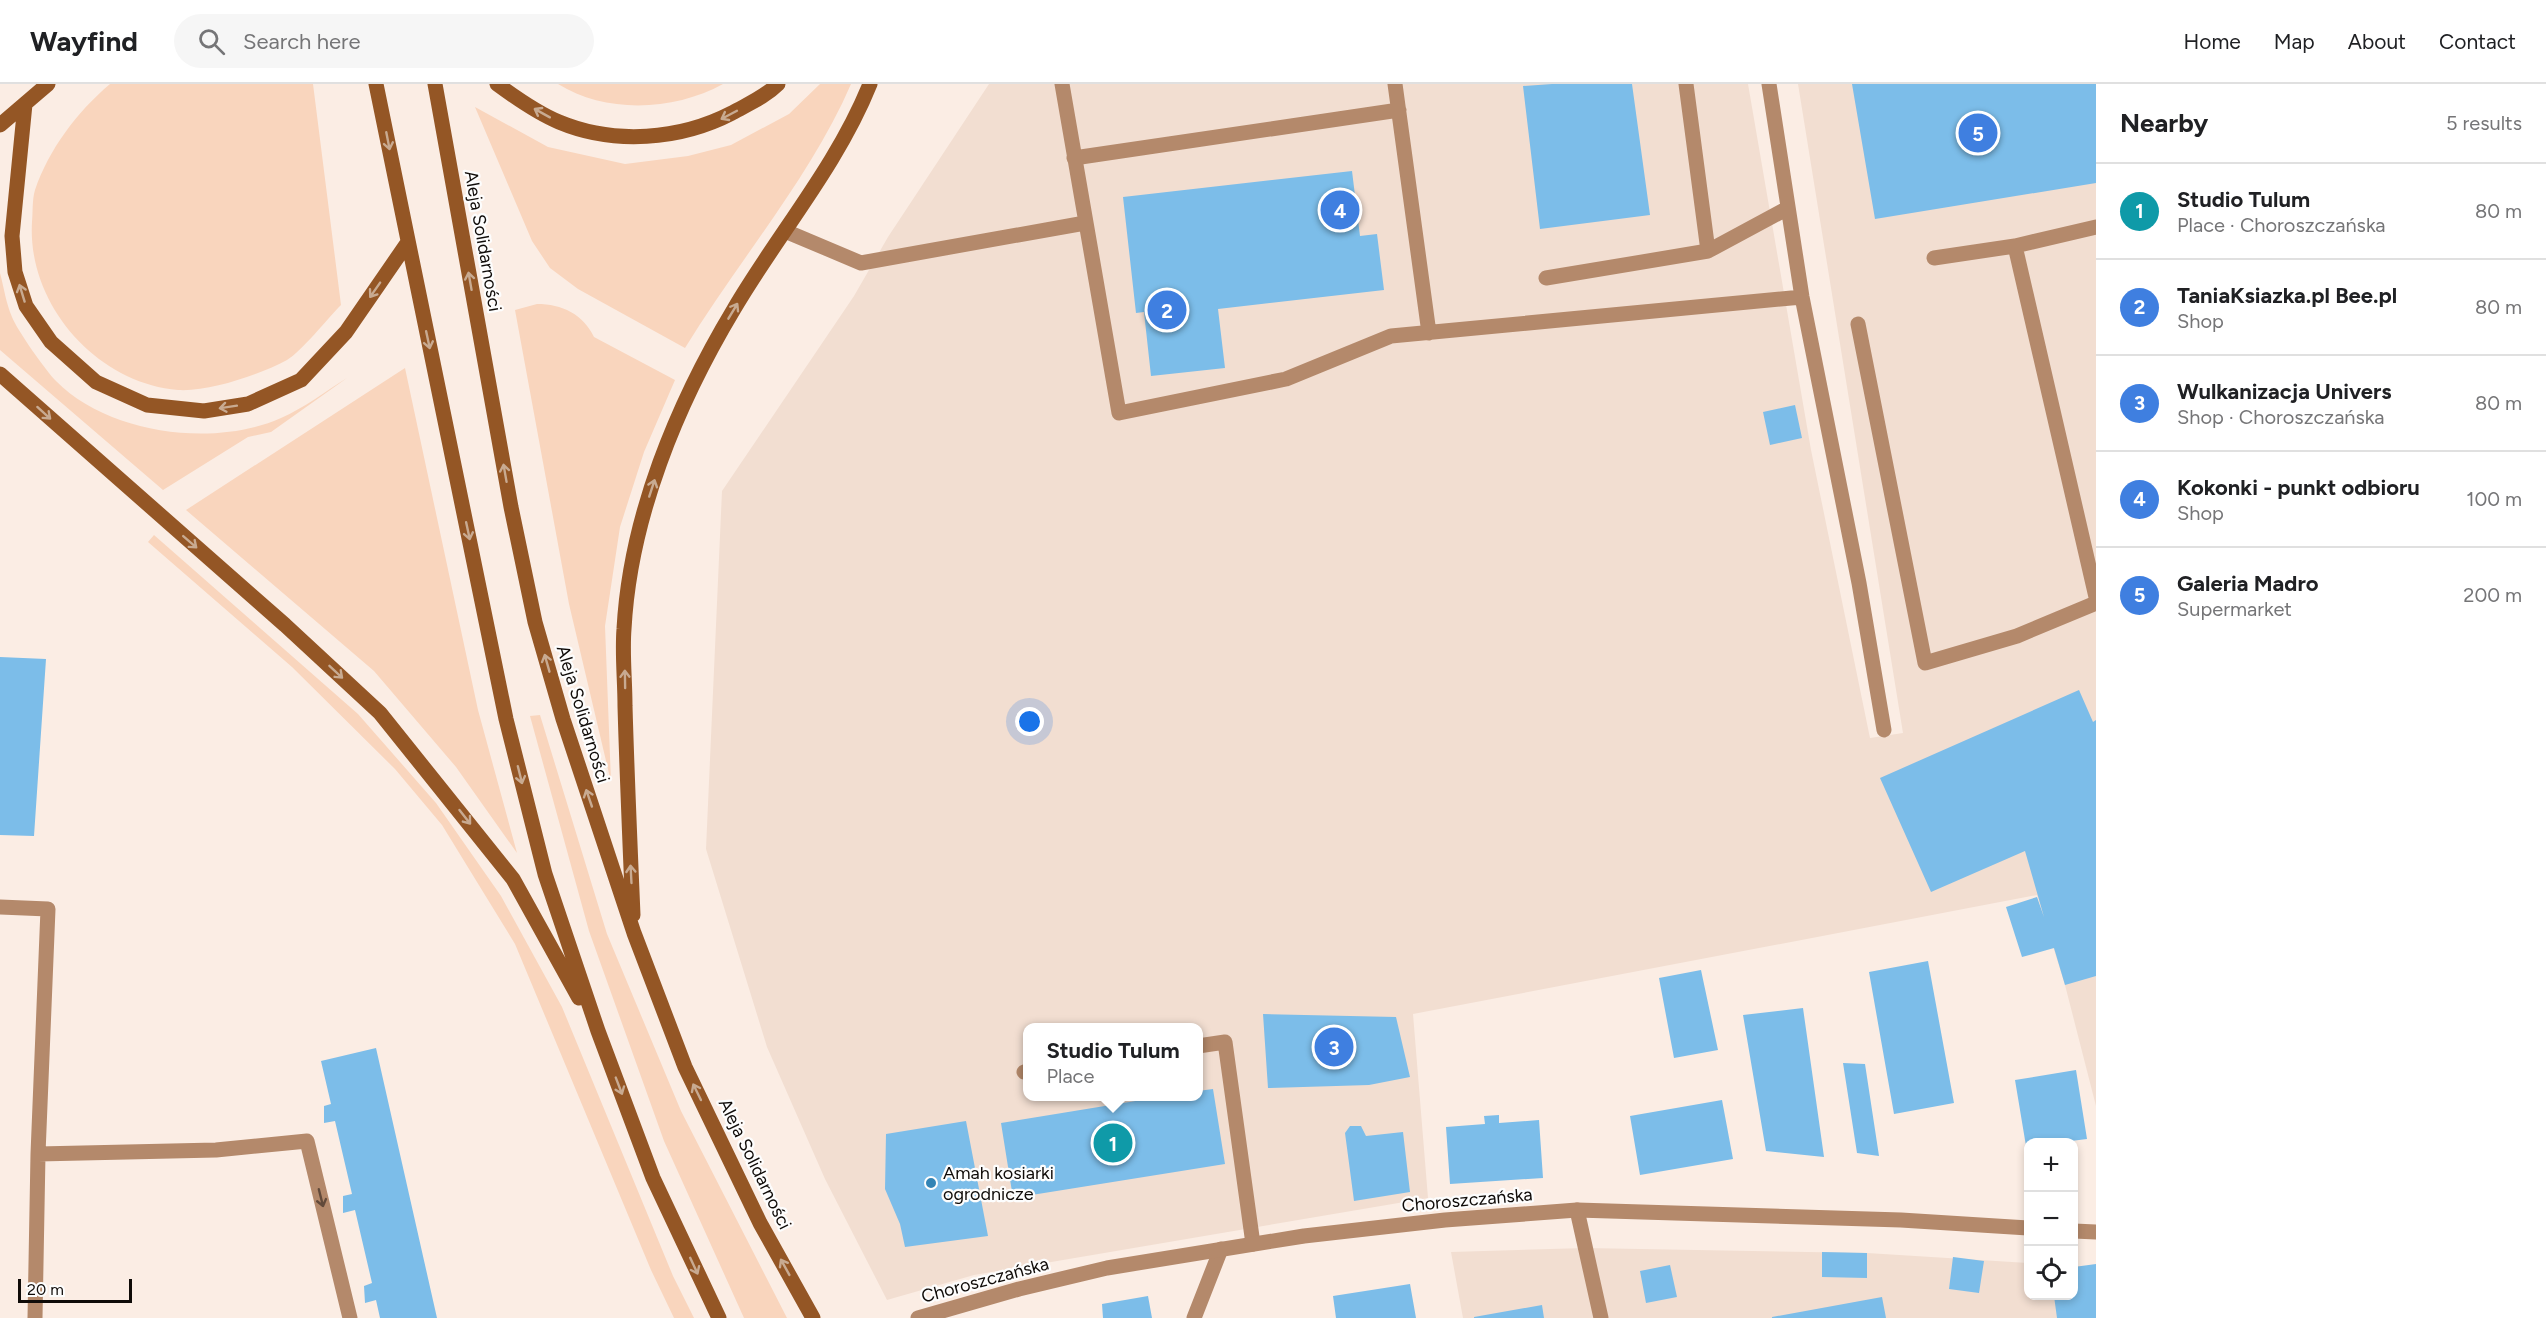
<!DOCTYPE html>
<meta charset="utf-8">
<style>
body{margin:0;font-family:Figtree,sans-serif;background:#f6f6f6;color:#202124}
.controls{position:absolute;right:18px;bottom:18px;display:grid;overflow:hidden;border-radius:12px;box-shadow:0 3px 9px #0003}
.controls button{width:54px;height:54px;display:grid;place-items:center;padding:0;border:0;border-bottom:2px solid #e0e0e0;background:#fff;color:#202124;font:30px sans-serif}
.scale{position:absolute;left:18px;bottom:15px;width:114px;box-sizing:border-box;padding-left:6px;border:3px solid #0f0b08;border-top:0;font-size:16px;line-height:21px;white-space:nowrap;color:#0f0b08;-webkit-text-stroke:4px #fdfdfd;paint-order:stroke}
.you{position:absolute;left:1030px;top:638px;width:21px;height:21px;margin:-15px;border:4px solid #fff;border-radius:50%;background:#1a73e8;box-shadow:0 0 0 9px #1a73e833}
.badge{display:grid;place-items:center;width:39px;height:39px;border-radius:50%;background:#3384b5;color:#fff;font-size:20px;font-weight:700}
.pin{position:absolute;translate:-50% -50%;border:3px solid #fff;box-shadow:0 2px 6px #0006}
.popup{position:absolute;left:1023px;top:939px;width:180px;height:78px;box-sizing:border-box;display:grid;place-content:center;border-radius:12px;background:#fff;filter:drop-shadow(0 2px 4px #0005);font-size:20px;white-space:nowrap;color:#757577}
.popup b{font-size:22px;color:#202124}
.popup::after{content:'';position:absolute;left:50%;top:100%;margin-left:-12px;border:12px solid transparent;border-top-color:#fff}
.list{margin:0;padding:0;list-style:none}
h2{display:flex;justify-content:space-between;align-items:center;height:78px;margin:0;padding:0 24px;font-size:26px}
h2 small{font-size:20px;font-weight:400;color:#757577}
.list li{display:grid;grid-template-columns:39px 1fr auto;gap:18px;align-items:center;box-sizing:border-box;height:96px;padding:0 24px;border-top:2px solid #e0e0e0}
.list b{display:block;font-size:22px;white-space:nowrap}
.list p{margin:0;font-size:20px;white-space:nowrap;color:#757577}
.list em{font-size:20px;font-style:normal;color:#757577}
.icon{flex:none;width:33px;height:33px;fill:none;stroke:currentColor;stroke-width:2;stroke-linecap:round;stroke-linejoin:round}
.map{position:relative;flex:none;width:2096px;height:1234px;overflow:hidden}
header{display:flex;align-items:center;gap:36px;box-sizing:border-box;height:84px;padding:0 30px;background:#fff;border-bottom:2px solid #e0e0e0}
header strong{font-size:28px}
nav{display:flex;gap:33px;margin-inline-start:auto;font-size:21px}
.search{width:420px;height:54px;background:#f6f6f6;display:flex;align-items:center;gap:15px;box-sizing:border-box;padding:0 21px;border-radius:33px;color:#757577;font-size:22px}
main{display:flex}
aside{flex:1;background:#fff}
.map>svg:first-child{display:block}
.built{fill:#f2ded1;fill-rule:evenodd}
.green{fill:#f9d5bd}
.building{fill:#7cbde9}
.lines{fill:none;stroke-linecap:round;stroke-linejoin:round}
.lane{stroke:#b4896b;stroke-width:15}
.street{stroke:#b4896b;stroke-width:15}
.secondary{stroke:#945625;stroke-width:15}
.oneway{stroke:#c8aa91}
.oneway2{stroke:#624a3a}
.poi-dot{fill:#3384b5;stroke:#fdfdfd;stroke-width:2}
.labels{text-anchor:middle;dominant-baseline:central;stroke-width:4.5;stroke-linejoin:round;paint-order:stroke}
.street-label{font-size:18px;fill:#0f0b08;stroke:#fdfdfd}
.poi-label{font-size:18px;fill:#0f0b08;stroke:#fdfdfd;text-anchor:start}
</style>
<header>
<strong>Wayfind</strong>
<div class="search"><svg class="icon" aria-label="search" viewBox="0 0 24 24"><circle cx="10" cy="10" r="6"/><path d="M15 15l6 6"/></svg>Search here</div>
<nav><a>Home</a><a>Map</a><a>About</a><a>Contact</a></nav>
</header>
<main>
<div class="map">
<svg width="2096" height="1234" viewBox="0 0 2096 1234">
<rect width="100%" height="100%" fill="#fbede4"/>
<path class="built" d="M989 0H1748L1811 366 1870 654 1903 649 1798 0H2096V1022L2065 901 2037 811 1413 930 1428 1114 974 1191 887 1216 825 1095 767 963 706 765 722 407 854 212 888 153ZM1028 944H1198V1012H1028Z
M1585 1164 1867 1169 2028 1179V1212H2074V1182L2096 1183V1234H1463L1451 1168Z"/>
<path class="green" d="M110 0H313L341 221C327 235 302 267 287 276 259 291 209 308 178 306 96 299 27 220 32 138 33 128 32 116 35 106 49 65 77 28 110 0Z
M558 0H723C674 27 606 30 558 0Z
M820 0H851C811 93 738 177 685 264L578 205 550 184 532 157 475 23 548 63 625 80 688 72 731 61 789 30Z
M0 189C4 204 6 219 12 233 17 246 46 287 56 297 108 350 214 364 281 334 304 324 326 307 347 294L271 348 248 353 163 406 0 266Z
M537 220C562 220 583 230 594 253L675 296 644 368 620 443 605 542 611 698 569 520 515 226Z
M405 284 478 626 517 769 456 683 374 587 186 426Z
M154 451 358 630 436 719 501 812 562 923 673 1192 694 1234H674L651 1186 515 860 442 741 395 685 292 583 148 458Z
M540 631 607 850 681 1027 787 1234H744L664 1057 589 847 530 632Z"/>
<path class="building" d="M1552 0H1632L1650 131 1540 145 1523 2Z
M1852 0H2096V99L1875 135Z
M1352 87 1360 152 1377 150 1384 206 1218 225 1225 284 1151 292 1144 228 1136 229 1123 113Z
M1795 321 1802 354 1770 361 1763 328Z
M0 573 46 575 34 752 0 751Z
M2079 606 2093 638 2096 636V892L2065 901 2054 864 2022 873 2006 823 2037 813 2044 833 2025 767 1931 808 1880 694Z
M1928 877 1954 1019 1894 1030 1869 888Z
M1701 886 1718 966 1674 974 1659 894Z
M1803 924 1824 1073 1766 1067 1743 931Z
M1263 930 1396 933 1410 993 1369 1001 1268 1004Z
M376 964 437 1234H380L376 1216 365 1219 364 1202 372 1199 355 1126 343 1129V1112L352 1110 335 1037 324 1039V1022L331 1020 321 977Z
M1843 979 1865 980 1879 1072 1857 1069Z
M2076 986 2087 1055 2063 1058H2028L2027 1068 2015 996Z
M1213 1005 1225 1080 1013 1114 1001 1039 1166 1012H1198V1007Z
M1722 1016 1733 1075 1640 1091 1630 1032Z
M1499 1031V1039L1539 1036 1543 1094 1450 1100 1446 1043 1485 1040 1484 1032Z
M966 1037 988 1152 905 1163 900 1140 885 1105 886 1050Z
M1350 1042H1361L1366 1052 1403 1048 1410 1108 1354 1117 1345 1049Z
M1822 1168 1867 1169V1194L1822 1193Z
M1953 1173 1984 1177 1979 1209 1949 1205Z
M2096 1180V1234H2057L2054 1212H2074V1183Z
M1670 1181 1677 1213 1646 1219 1640 1187Z
M1410 1200 1416 1234H1336L1333 1212Z
M1148 1212 1152 1234H1103L1102 1220Z
M1882 1213 1886 1234H1772V1233Z
M1542 1221 1544 1234H1474V1233Z"/>
<g class="lines">
<path class="lane" d="M1062 0 1119 329 1286 295 1391 252 1802 213
M1395 0 1429 249
M1686 0 1708 167
M1769 0 1802 213 1859 499 1884 646
M1074 74 1399 26
M2096 143 2015 162 2096 513
M785 147 861 179 1085 139
M1934 174 2015 162
M1546 194 1708 167 1788 124
M1858 240 1925 579 2017 552 2096 519
M0 823 48 825 38 1070 35 1234
M1198 962 1225 958 1253 1160
M1024 988 1028 987
M38 1070 216 1066 307 1057 350 1234
M1577 1126 1601 1234
M1194 1234 1221 1165"/>
<path class="street" d="M2074 1147 2096 1148
M918 1234 1019 1205 1107 1184 1304 1152 1445 1136 1577 1126 1901 1136 2028 1144"/>
<path class="secondary" d="M376 0 506 635 545 790 598 947 653 1094 719 1234
M435 0 511 423 535 538 563 635 634 849 685 983 760 1139 813 1234
M497 0C516 14 537 29 559 38 614 61 680 56 732 29 748 20 765 13 778 0
M25 20 12 152 15 188 26 222 51 258 96 298 147 321 204 327 248 320 301 296 346 248 408 158
M0 41 48 0
M0 290 285 541 380 629 513 795 579 914
M633 831C630 761 627 692 625 622 625 596 622 570 624 545 630 433 677 320 734 225 778 150 837 82 870 0"/>
</g>
<defs><path id="oneway-shaft" d="M-6 0H5M1.5-3L5.5 0L1.5 3" fill="none" stroke-width="1.6" stroke-linecap="round" stroke-linejoin="round" transform="scale(1.5)"/></defs>
<g class="oneway">
<use href="#oneway-shaft" transform="translate(542 29) rotate(-151)"/>
<use href="#oneway-shaft" transform="translate(729 31) rotate(152)"/>
<use href="#oneway-shaft" transform="translate(388 57) rotate(79)"/>
<use href="#oneway-shaft" transform="translate(470 197) rotate(-100)"/>
<use href="#oneway-shaft" transform="translate(375 206) rotate(125)"/>
<use href="#oneway-shaft" transform="translate(22 209) rotate(-107)"/>
<use href="#oneway-shaft" transform="translate(733 227) rotate(-59)"/>
<use href="#oneway-shaft" transform="translate(428 256) rotate(78)"/>
<use href="#oneway-shaft" transform="translate(228 323) rotate(171)"/>
<use href="#oneway-shaft" transform="translate(44 329) rotate(42)"/>
<use href="#oneway-shaft" transform="translate(505 389) rotate(-100)"/>
<use href="#oneway-shaft" transform="translate(652 404) rotate(-72)"/>
<use href="#oneway-shaft" transform="translate(468 447) rotate(78)"/>
<use href="#oneway-shaft" transform="translate(190 458) rotate(41)"/>
<use href="#oneway-shaft" transform="translate(547 579) rotate(-106)"/>
<use href="#oneway-shaft" transform="translate(336 588) rotate(43)"/>
<use href="#oneway-shaft" transform="translate(625 595) rotate(-91)"/>
<use href="#oneway-shaft" transform="translate(520 691) rotate(76)"/>
<use href="#oneway-shaft" transform="translate(589 714) rotate(-109)"/>
<use href="#oneway-shaft" transform="translate(465 733) rotate(52)"/>
<use href="#oneway-shaft" transform="translate(631 790) rotate(-93)"/>
<use href="#oneway-shaft" transform="translate(619 1002) rotate(69)"/>
<use href="#oneway-shaft" transform="translate(697 1008) rotate(-116)"/>
<use href="#oneway-shaft" transform="translate(694 1182) rotate(65)"/>
<use href="#oneway-shaft" transform="translate(785 1183) rotate(-119)"/>
</g>
<use class="oneway2" href="#oneway-shaft" transform="translate(321 1114) rotate(76)"/>
<circle class="poi-dot" cx="931" cy="1099" r="6"/>
<g class="labels">
<g class="street-label">
<text transform="translate(483 157) rotate(80)">Aleja Solidarności</text>
<text transform="translate(583 630) rotate(73)">Aleja Solidarności</text>
<text transform="translate(755 1080) rotate(64)">Aleja Solidarności</text>
<text transform="translate(1467 1116) rotate(-5)">Choroszczańska</text>
<text transform="translate(985 1196) rotate(-15)">Choroszczańska</text>
</g>
<g class="poi-label">
<text x="943" y="1089">Amah kosiarki<tspan x="943" dy="21">ogrodnicze</tspan></text>
</g>
</g>
</svg>
<div class="controls">
<button>+</button>
<button>−</button>
<button><svg class="icon" aria-label="locate" viewBox="0 0 24 24"><circle cx="12" cy="12" r="6"/><path d="M12 2v4M12 18v4M2 12h4M18 12h4"/></svg></button>
</div>
<div class="scale">20 m</div>
<div class="you"></div>
<div class="pin badge" style="left:1113px;top:1059px;background:#0f9aa8">1</div>
<div class="popup"><b>Studio Tulum</b>Place</div>
<div class="pin badge" style="left:1167px;top:226px;background:#3f7fe0">2</div>
<div class="pin badge" style="left:1334px;top:963px;background:#3f7fe0">3</div>
<div class="pin badge" style="left:1340px;top:126px;background:#3f7fe0">4</div>
<div class="pin badge" style="left:1978px;top:49px;background:#3f7fe0">5</div>
</div>
<aside>
<h2>Nearby<small>5 results</small></h2>
<ul class="list">
<li><span class="badge" style="background:#0f9aa8">1</span><div><b>Studio Tulum</b><p>Place · Choroszczańska</p></div><em>80 m</em></li>
<li><span class="badge" style="background:#3f7fe0">2</span><div><b>TaniaKsiazka.pl Bee.pl</b><p>Shop</p></div><em>80 m</em></li>
<li><span class="badge" style="background:#3f7fe0">3</span><div><b>Wulkanizacja Univers</b><p>Shop · Choroszczańska</p></div><em>80 m</em></li>
<li><span class="badge" style="background:#3f7fe0">4</span><div><b>Kokonki - punkt odbioru</b><p>Shop</p></div><em>100 m</em></li>
<li><span class="badge" style="background:#3f7fe0">5</span><div><b>Galeria Madro</b><p>Supermarket</p></div><em>200 m</em></li>
</ul>
</aside>
</main>
